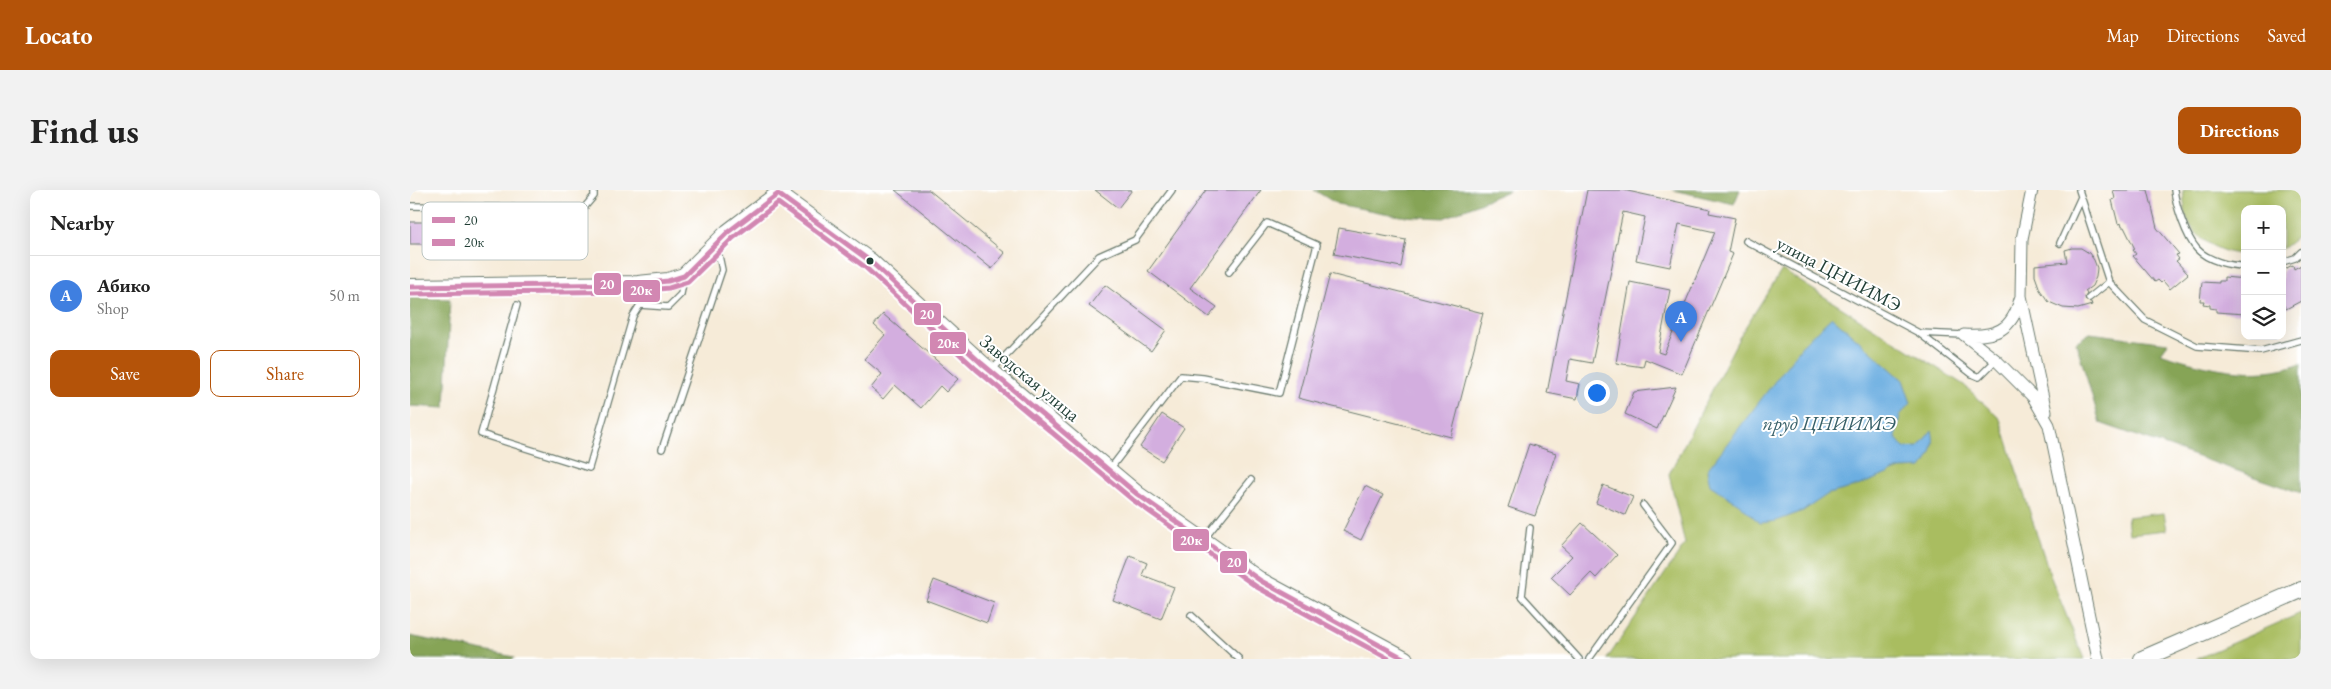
<!DOCTYPE html>
<meta charset="utf-8">
<style>
body{margin:0;font-family:"EB Garamond",serif;background:#f2f2f2;color:#222}
.controls{position:absolute;right:15px;top:15px;display:grid;overflow:hidden;border-radius:10px;box-shadow:0 5px 20px #0002}
.controls button{width:45px;height:45px;display:grid;place-items:center;padding:0;border:0;border-bottom:1px solid #e0e0e0;background:#fff;color:#222;font:25px sans-serif}
.you{position:absolute;left:1186px;top:202px;width:18px;height:18px;margin:-12px;border:4px solid #fff;border-radius:50%;background:#1a73e8;box-shadow:0 0 0 8px #1a73e833}
.badge{display:grid;place-items:center;width:32px;height:32px;border-radius:50%;background:#b45309;color:#fff;font-size:16px;font-weight:700}
.pin{position:absolute;translate:-50% -41px;filter:drop-shadow(0 1px 2px #0008)}
.pin::after{content:'';position:absolute;top:26px;width:18px;height:15px;background:inherit;clip-path:polygon(0 0,100% 0,50% 100%)}
.list{margin:0;padding:0;list-style:none}
h2{display:flex;justify-content:space-between;align-items:center;height:65px;margin:0;padding:0 20px;font-size:21px}
h2 small{font-size:16px;font-weight:400;color:#767676}
.list li{display:grid;grid-template-columns:32px 1fr auto;gap:15px;align-items:center;box-sizing:border-box;height:80px;padding:0 20px;border-top:1px solid #e0e0e0}
.list b{display:block;font-size:19px;white-space:nowrap}
.list p{margin:0;font-size:16px;white-space:nowrap;color:#767676}
.list em{font-size:16px;font-style:normal;color:#767676}
.actions{display:flex;gap:10px;padding:15px 20px}
.actions a{flex:1;padding:11px 0;border:1px solid #b45309;border-radius:10px;text-align:center;font-size:18px;color:#b45309}
.actions .main{background:#b45309;color:#fff}
.icon{flex:none;width:28px;height:28px;fill:none;stroke:currentColor;stroke-width:2;stroke-linecap:round;stroke-linejoin:round}
.map{position:relative;flex:none;width:1891px;height:469px;overflow:hidden;border-radius:10px}
header{display:flex;align-items:center;gap:30px;box-sizing:border-box;height:70px;padding:0 25px;background:#b45309;color:#fff}
header strong{font-size:24px}
nav{display:flex;gap:28px;margin-inline-start:auto;font-size:18px}
.intro{display:flex;align-items:center;justify-content:space-between;box-sizing:border-box;height:120px;padding:0 30px}
h1{margin:0;font-size:35px}
.button{padding:12px 22px;border-radius:10px;background:#b45309;color:#fff;font-size:18px;font-weight:700}
main{display:flex;gap:30px;padding:0 30px}
aside{flex:1;background:#fff;border-radius:10px;box-shadow:0 5px 20px #0002}
.map>svg:first-child{display:block}
.green{fill:#a9bd61;stroke:#647d4a}
.forest{fill:#86a457;stroke:#527046}
.water{fill:#6caee1;stroke:#46768a}
.building{fill:#d3aedf}
.lines{fill:none;stroke-linecap:round;stroke-linejoin:round}
.lane-casing{stroke:#6a7a6d;stroke-width:8}
.street-casing{stroke:#6a7a6d;stroke-width:13}
.secondary-casing{stroke:#6a7a6d;stroke-width:18}
.lane{stroke:#fff;stroke-width:5.5}
.street{stroke:#fff;stroke-width:11}
.secondary{stroke:#fff;stroke-width:16}
.bus-1-casing{stroke:#fff;stroke-width:9}
.bus-2-casing{stroke:#fff;stroke-width:9}
.bus-1{stroke:#d287b2;stroke-width:5}
.bus-2{stroke:#d287b2;stroke-width:5}
.bus-dot{fill:#1f3d34;stroke:#fff;stroke-width:2}
.labels{text-anchor:middle;dominant-baseline:central;stroke-width:4;stroke-linejoin:round;paint-order:stroke}
.street-label{font-size:19px;fill:#1f3d34;stroke:#fff}
.water-label{font-size:20px;font-style:italic;fill:#365f68;stroke:#fff}
.key{fill:#fff;stroke:#bcc5c2;stroke-width:1}
.key-label{font-size:14px;fill:#1f3d34}
.line-badge{stroke:#fff;stroke-width:2}
.badge-label{font-size:14px;text-anchor:middle;font-weight:bold;fill:#fff}
</style>
<header>
<strong>Locato</strong>
<nav><a>Map</a><a>Directions</a><a>Saved</a></nav>
</header>
<div class="intro"><h1>Find us</h1><a class="button">Directions</a></div>
<main>
<aside>
<h2>Nearby<small></small></h2>
<ul class="list">
<li><span class="badge" style="background:#3f7fe0">A</span><div><b>Абико</b><p>Shop</p></div><em>50 m</em></li>
</ul>
<div class="actions"><a class="main">Save</a><a>Share</a></div>
</aside>
<div class="map">
<svg width="1891" height="469" viewBox="0 0 1891 469">
<rect width="100%" height="100%" fill="#fff"/>
<filter id="ink" filterUnits="userSpaceOnUse"><feTurbulence type="fractalNoise" baseFrequency=".02" numOctaves="2"/><feDisplacementMap in="SourceGraphic" scale="10" xChannelSelector="R" yChannelSelector="G"/><feConvolveMatrix kernelMatrix="1 2 1 2 8 2 1 2 1" color-interpolation-filters="sRGB"/></filter>
<filter id="wash" filterUnits="userSpaceOnUse"><feTurbulence type="fractalNoise" baseFrequency=".0096" numOctaves="4" result="noise"/><feDisplacementMap in="SourceGraphic" scale="20" xChannelSelector="R" yChannelSelector="G"/><feGaussianBlur stdDeviation="1.12" result="paint"/><feColorMatrix in="noise" values="0 0 0 0 0 0 0 0 0 0 0 0 0 0 0 0 0 1.4 0 .05"/><feComposite in="paint" operator="in"/></filter>
<g filter="url(#wash)">
<rect width="100%" height="100%" fill="#f6ebd8"/>
<path class="green" d="M1773 0H1891V42L1886 48 1872 59V19H1835V65C1812 63 1786 52 1777 28 1774 20 1774 9 1773 0Z
M1372 80 1554 195 1590 229 1640 385 1674 469H1197L1275 354 1259 284 1332 142Z
M1754 323 1757 340 1719 344 1717 327Z
M1891 423V469H1786Z"/>
<path class="forest" d="M904 0H1100L1034 28 990 26 927 14Z
M1263 0H1330L1324 14Z
M0 108 40 109 35 218 0 216Z
M1680 143 1758 153 1750 163C1795 177 1845 191 1891 173V303L1690 233 1666 152Z
M0 446 104 467 103 469H0Z"/>
<path class="water" d="M1422 127 1493 190 1501 213 1490 225 1486 248 1494 258 1508 257 1522 240C1526 255 1521 266 1512 278L1490 279 1445 297 1418 304 1393 321 1366 331 1350 333 1329 314 1300 295 1297 280 1395 152Z"/>
<g id="blocks">
<path class="building" d="M485 0H519L595 63 582 79Z
M685 0H722L708 18Z
M796 0H851L780 98 807 117 799 127 738 81Z
M1177 0H1213L1300 19 1299 23 1325 28 1318 62 1323 64 1272 184 1235 169 1233 177 1206 173 1220 92 1260 100 1248 162 1254 164 1305 42 1269 34 1260 77 1226 70 1235 27 1213 22 1182 173 1160 169 1156 191 1170 194 1167 209 1137 203Z
M1703 0H1738L1747 38 1769 64 1766 65 1769 69 1766 71 1778 84 1760 99 1753 91 1751 93 1748 90 1745 92 1723 66 1726 64 1723 60 1725 59 1714 37H1712L1711 33 1708 34 1702 10 1705 9Z
M0 32H32V54H0Z
M929 38 996 50 991 77 924 64Z
M1662 58H1671L1679 63 1684 70 1687 78 1686 87 1682 96 1675 101 1677 104 1675 107 1676 111 1681 112 1682 115 1668 119 1653 118 1639 112 1630 100 1625 86V75L1657 72 1655 60Z
M1883 75 1884 79 1891 75V111L1876 119 1872 112V80Z
M920 84 1073 123 1041 247 888 208Z
M1814 87 1835 89V124L1806 122V119L1800 118V115L1793 114 1794 111H1790L1792 92 1809 93V91H1814Z
M695 95 756 140 741 161 679 116Z
M473 124 548 189 536 202 530 196 511 218 485 195 473 209 461 198 472 184 454 169 475 145 464 135Z
M1266 197 1247 239 1215 224 1224 202Z
M752 224 774 238 752 271 730 257Z
M1119 254 1146 263 1125 326 1098 317Z
M1193 295 1223 307 1215 325 1186 313Z
M955 296 973 305 951 350 933 341Z
M1172 333 1207 365 1186 388 1181 383 1160 405 1141 387 1162 366 1151 356Z
M720 366 737 373 732 385 764 397 751 429 703 410Z
M524 390 584 413 577 433 516 410Z"/>
</g>
</g>
<g filter="url(#ink)">
<use href="#blocks" fill-opacity="0" stroke="#6a7a6d" stroke-width="1"/>
<g class="lines">
<defs>
<path id="lane" d="M1669 0 1699 92 1735 130 1787 156 1851 161 1891 150
M1764 0C1766 16 1776 47 1787 59 1798 71 1820 76 1835 76
M0 16 173 19 184 6V0
M1336 51 1509 143 1562 184 1569 187 1586 170
M1650 53 1671 7
M1872 72 1885 68 1891 62
M1679 108 1699 92
M107 115 71 244 179 278 223 126 230 115 258 117 271 104 274 88
M1509 143 1554 145
M582 180 689 66 725 50 762 0
M252 259 312 80 307 56
M700 279 771 186 793 188 869 203 907 55 857 33 819 82
M1120 338 1112 406 1169 469
M794 349 841 290
M781 425 829 469
M1179 469 1262 353 1233 315"/>
<path id="street" d="M1622 0 1612 49 1611 106 1636 222
M1554 145 1586 170 1623 207 1639 235 1688 469
M1554 145C1585 147 1602 141 1610 109"/>
<path id="secondary" d="M0 97 228 94 258 91 274 86 318 42 368 4 460 71 571 173 727 304 851 391 995 469
M1732 469 1891 400"/>
</defs>
<use href="#lane" class="lane-casing"/>
<use href="#street" class="street-casing"/>
<use href="#secondary" class="secondary-casing"/>
<use href="#lane" class="lane"/>
<use href="#street" class="street"/>
<use href="#secondary" class="secondary"/>
<defs>
<path id="bus-1" d="M0 97 228 94 258 91 274 86 318 42 368 4 460 71 571 173 727 304 851 391 995 469"/>
<path id="bus-2" d="M0 104 228 101 259 98 278 92 323 48 368 13 455 77 566 179 723 310 847 397 979 469"/>
</defs>
<use href="#bus-1" class="bus-1-casing"/>
<use href="#bus-2" class="bus-2-casing"/>
<use href="#bus-1" class="bus-1"/>
<use href="#bus-2" class="bus-2"/>
</g>
</g>
<circle class="bus-dot" cx="460" cy="71" r="4.5"/>
<g class="labels">
<g class="street-label">
<text transform="translate(1429 84) rotate(28)">улица ЦНИИМЭ</text>
<text transform="translate(620 188) rotate(40)">Заводская улица</text>
</g>
<g class="water-label">
<text x="1419" y="233">пруд ЦНИИМЭ</text>
</g>
</g>
<rect x="12" y="12" width="166" height="58" rx="8" class="key"/>
<rect x="22" y="27" width="23" height="6" fill="#d287b2"/>
<rect x="22" y="49" width="23" height="7" fill="#d287b2"/>
<g class="key-label">
<text x="54" y="35">20</text>
<text x="54" y="57">20к</text>
</g>
<g class="line-badge">
<rect x="183" y="82" width="29" height="24" rx="5" fill="#d287b2"/>
<rect x="212" y="89" width="39" height="24" rx="5" fill="#d287b2"/>
<rect x="503" y="112" width="29" height="24" rx="5" fill="#d287b2"/>
<rect x="519" y="141" width="38" height="24" rx="5" fill="#d287b2"/>
<rect x="762" y="338" width="38" height="24" rx="5" fill="#d287b2"/>
<rect x="809" y="360" width="29" height="24" rx="5" fill="#d287b2"/>
</g>
<g class="badge-label">
<text x="197" y="99">20</text>
<text x="231" y="105">20к</text>
<text x="517" y="129">20</text>
<text x="538" y="158">20к</text>
<text x="781" y="355">20к</text>
<text x="824" y="377">20</text>
</g>
</svg>
<div class="controls">
<button>+</button>
<button>−</button>
<button><svg class="icon" aria-label="layers" viewBox="0 0 24 24"><path d="M12 4l9 5-9 5-9-5zM3 14l9 5 9-5"/></svg></button>
</div>
<div class="you"></div>
<div class="pin badge" style="left:1271px;top:152px;background:#3f7fe0">A</div>
</div>
</main>
